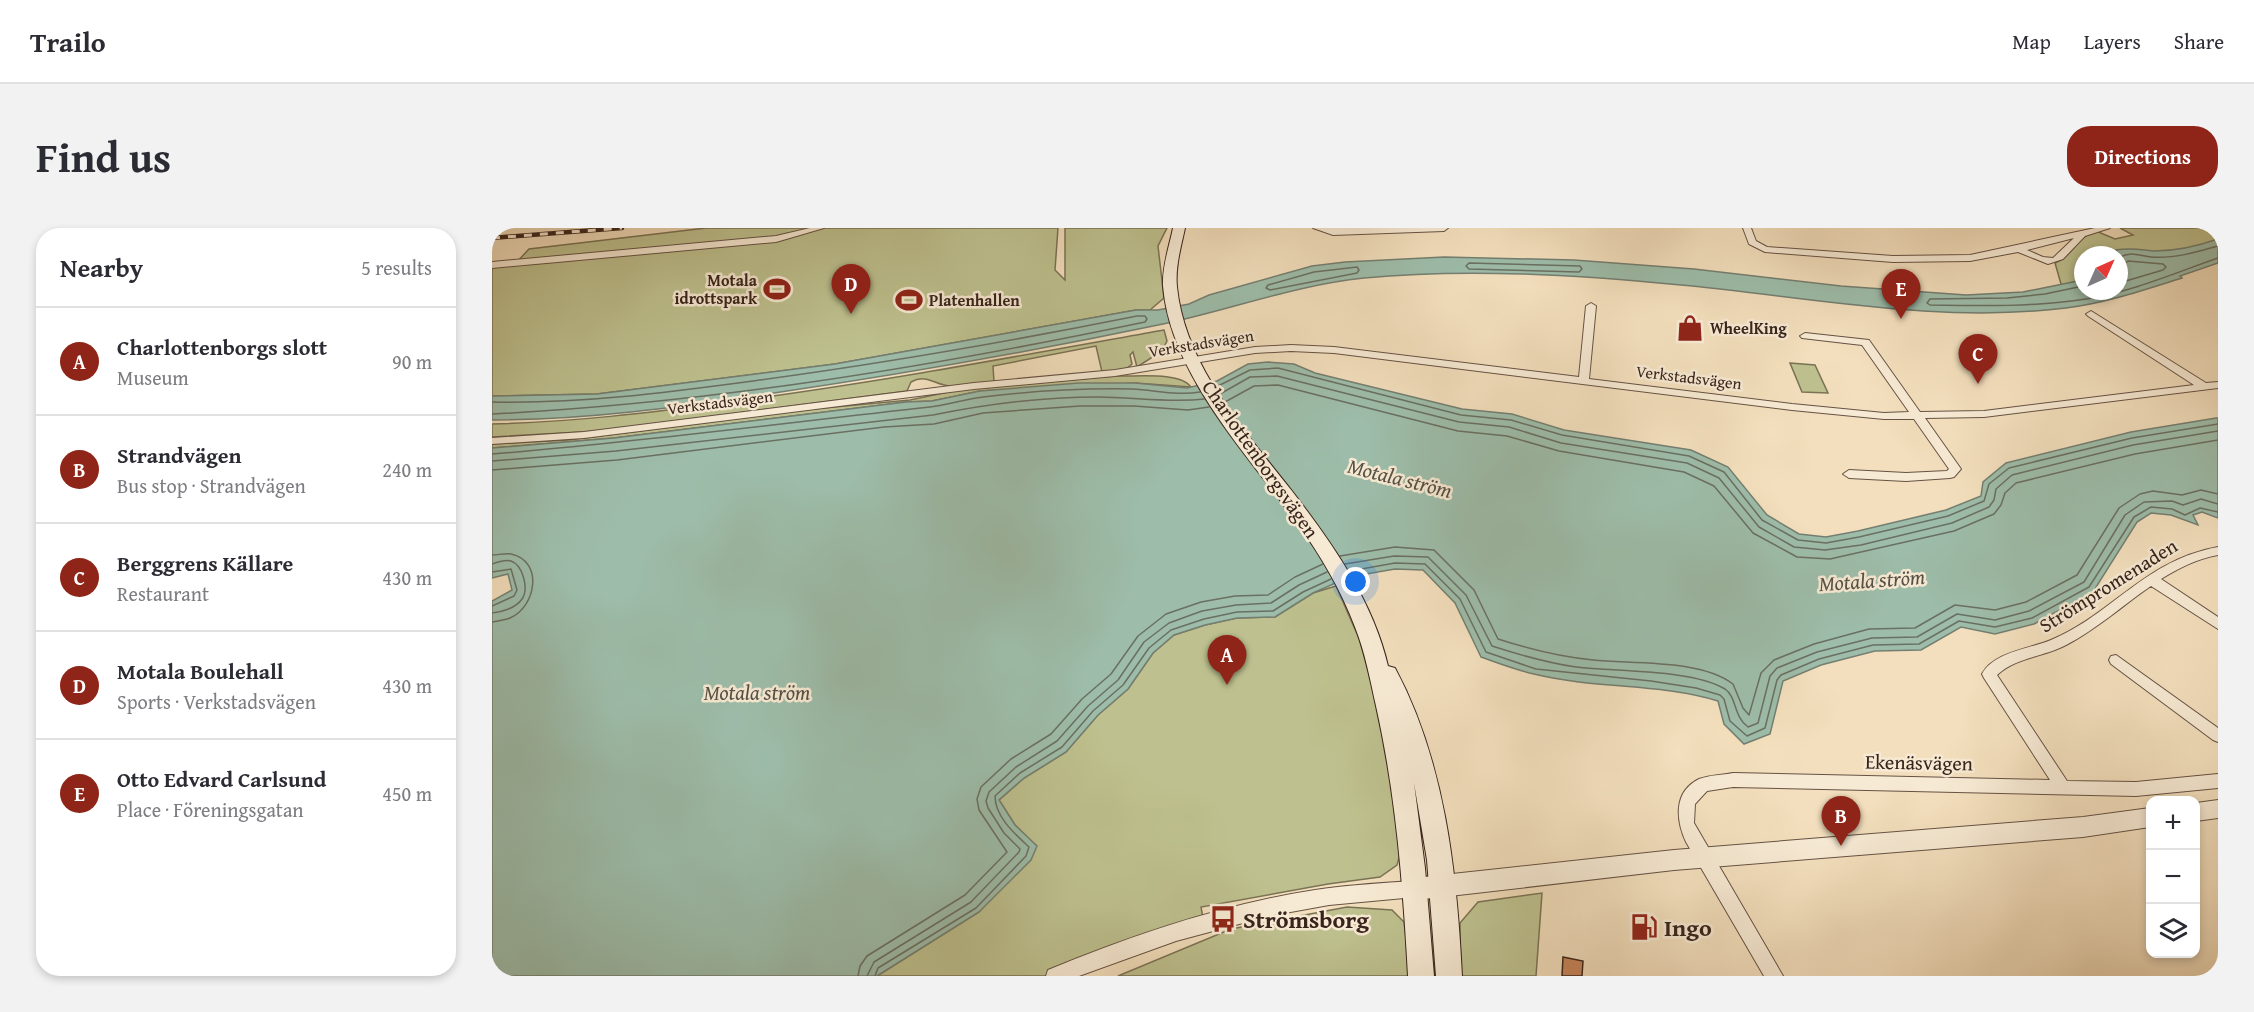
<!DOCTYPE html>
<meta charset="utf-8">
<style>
body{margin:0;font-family:"Gentium Book Plus",serif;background:#f2f2f3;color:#2b2b33}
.controls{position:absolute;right:18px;bottom:18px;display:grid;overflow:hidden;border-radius:12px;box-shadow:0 3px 9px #0003}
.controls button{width:54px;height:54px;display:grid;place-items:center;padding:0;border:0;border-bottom:2px solid #e1e1e2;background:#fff;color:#2b2b33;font:30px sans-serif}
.compass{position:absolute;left:1582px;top:18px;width:54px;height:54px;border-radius:50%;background:#fff;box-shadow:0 3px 9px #0003;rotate:45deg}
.you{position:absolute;left:864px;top:354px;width:21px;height:21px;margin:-15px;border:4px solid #fff;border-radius:50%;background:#1a73e8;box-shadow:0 0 0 9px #1a73e833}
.badge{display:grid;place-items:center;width:39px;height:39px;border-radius:50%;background:#8f2418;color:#fff;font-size:20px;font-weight:700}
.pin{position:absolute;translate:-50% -50px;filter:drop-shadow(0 2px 3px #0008)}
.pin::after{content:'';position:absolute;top:32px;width:21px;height:18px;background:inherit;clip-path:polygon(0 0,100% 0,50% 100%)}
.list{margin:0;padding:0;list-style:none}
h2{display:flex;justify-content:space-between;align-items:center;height:78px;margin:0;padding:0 24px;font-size:26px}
h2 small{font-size:20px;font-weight:400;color:#7c7c81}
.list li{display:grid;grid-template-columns:39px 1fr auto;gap:18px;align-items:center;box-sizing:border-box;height:108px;padding:0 24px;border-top:2px solid #e1e1e2}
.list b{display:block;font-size:22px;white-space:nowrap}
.list p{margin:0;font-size:20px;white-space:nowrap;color:#7c7c81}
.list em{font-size:20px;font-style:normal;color:#7c7c81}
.icon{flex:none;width:33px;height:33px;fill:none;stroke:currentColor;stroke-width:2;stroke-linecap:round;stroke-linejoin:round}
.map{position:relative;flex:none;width:1726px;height:748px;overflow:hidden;border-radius:24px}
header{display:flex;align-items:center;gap:36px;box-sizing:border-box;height:84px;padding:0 30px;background:#fff;border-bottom:2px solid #e1e1e2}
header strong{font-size:28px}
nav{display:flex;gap:33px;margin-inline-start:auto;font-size:21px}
.intro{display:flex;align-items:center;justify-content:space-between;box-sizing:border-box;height:144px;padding:0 36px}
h1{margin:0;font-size:42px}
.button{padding:15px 27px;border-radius:24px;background:#8f2418;color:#fff;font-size:21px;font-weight:700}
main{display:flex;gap:36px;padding:0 36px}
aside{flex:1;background:#fff;border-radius:24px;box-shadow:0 3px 9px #0003}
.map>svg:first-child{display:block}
.green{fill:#bec18f;stroke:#7a7255;stroke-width:1.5}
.water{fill:#9dbdaa;stroke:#747f71;stroke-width:1.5}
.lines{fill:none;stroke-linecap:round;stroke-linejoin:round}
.shore{stroke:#6a7062;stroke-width:1.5}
.building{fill:#c78359;stroke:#37231b;stroke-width:1.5}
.minor-casing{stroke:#665244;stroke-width:2}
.tertiary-casing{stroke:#665244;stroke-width:2}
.secondary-casing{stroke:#37231b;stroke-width:2}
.minor{fill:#f7ead4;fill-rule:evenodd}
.tertiary{fill:#f7ead4;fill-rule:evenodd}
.secondary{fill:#f7ead4;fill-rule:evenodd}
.rail-casing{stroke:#37231b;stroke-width:4.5}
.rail{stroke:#f7ead4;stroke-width:3;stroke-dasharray:8;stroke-linecap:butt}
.labels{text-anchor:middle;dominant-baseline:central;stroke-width:5;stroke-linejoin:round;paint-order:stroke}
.far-poi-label{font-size:16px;font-weight:bold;fill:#37231b;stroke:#f7ead4;text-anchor:start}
.far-street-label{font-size:16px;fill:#37231b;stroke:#f7ead4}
.street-label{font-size:20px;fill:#37231b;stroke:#f7ead4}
.water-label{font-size:21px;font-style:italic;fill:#565146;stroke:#f7ead4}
.near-poi-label{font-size:24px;font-weight:bold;fill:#37231b;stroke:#f7ead4;text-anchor:start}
</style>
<header>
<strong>Trailo</strong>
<nav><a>Map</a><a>Layers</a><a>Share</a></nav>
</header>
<div class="intro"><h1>Find us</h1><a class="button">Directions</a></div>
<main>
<aside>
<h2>Nearby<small>5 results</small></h2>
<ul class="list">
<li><span class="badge">A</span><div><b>Charlottenborgs slott</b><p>Museum</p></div><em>90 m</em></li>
<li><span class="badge">B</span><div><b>Strandvägen</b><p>Bus stop · Strandvägen</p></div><em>240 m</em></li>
<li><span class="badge">C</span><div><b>Berggrens Källare</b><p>Restaurant</p></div><em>430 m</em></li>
<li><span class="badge">D</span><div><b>Motala Boulehall</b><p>Sports · Verkstadsvägen</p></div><em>430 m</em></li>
<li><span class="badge">E</span><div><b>Otto Edvard Carlsund</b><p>Place · Föreningsgatan</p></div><em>450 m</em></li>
</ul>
</aside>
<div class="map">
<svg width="1726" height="748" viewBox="0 0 1726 748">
<rect width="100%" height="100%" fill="#f3dfbd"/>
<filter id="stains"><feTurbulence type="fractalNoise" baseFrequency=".00333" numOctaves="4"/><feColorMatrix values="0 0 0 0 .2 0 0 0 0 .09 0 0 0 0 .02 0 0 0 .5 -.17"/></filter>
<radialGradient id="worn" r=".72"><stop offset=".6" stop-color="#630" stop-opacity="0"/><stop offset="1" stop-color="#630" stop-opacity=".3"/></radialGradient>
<path class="green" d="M214 0H566L563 42 573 52V0H675L666 18 672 70 658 82H644L343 136 105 166 0 168V37L23 36 37 21Z
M1628 0H1726V25L1591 27 1589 69 1569 56 1563 35C1581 28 1585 8 1604 3L1623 11 1641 7Z
M672 102 675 113 670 123 645 139 641 124 638 127 640 136 634 141 610 144 604 118 501 138 502 154C488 155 473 158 459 158 444 158 435 145 419 154L415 163 107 203 0 209V196C81 194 156 185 236 174 382 155 527 128 672 102Z
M1298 135 1323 137 1336 165 1310 164Z
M623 148C642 149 688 143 699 159L643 155 488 163 440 173 414 174 122 210 0 220V216L76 212 321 181 418 172 466 162Z
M844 358 869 415 881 457 912 612 905 637 888 649 836 656 709 679 712 695 584 748H385L487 684 544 618 523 597 507 572 532 550 574 524 606 487 636 461 661 425 682 407 713 397 745 390 783 389 821 365Z
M1050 665 1044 748H968V695L986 674Z
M855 679 900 682 912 694 919 748H626L739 701Z"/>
<path class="water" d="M1726 11V35L1688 48 1690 50C1652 62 1614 75 1574 80 1446 96 1317 69 1189 57 1085 47 976 40 872 50 803 57 738 82 671 96 542 123 412 146 282 165 188 179 95 192 0 192V168L105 166 343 136 644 82H666L697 76 717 67 820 38 853 34 952 29 1082 32 1202 41 1349 58 1474 67 1531 64 1591 52V63H1627V27H1623L1624 22C1638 19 1650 22 1663 23 1685 23 1706 18 1726 11Z
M776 134 802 136 823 145 970 181 1020 186 1072 202 1199 222 1236 239 1275 287 1307 306 1334 309 1366 303 1454 282 1489 268 1491 254 1514 235 1639 204 1724 190H1726V290L1710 284 1701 287 1706 297 1679 287 1659 285 1645 294 1601 364 1542 396 1503 406 1469 399 1429 422 1383 423 1329 437 1291 453 1278 506 1252 516 1232 496 1226 473C1166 455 1103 461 1042 446 1024 442 1006 435 989 429L963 375 931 342 903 341 857 349 821 365 783 389 745 390 713 397 682 407 661 425 636 461 606 487 574 524 532 550 507 572 523 597 545 618 539 632 487 684 385 748H0V373L20 362 16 346 0 350V220L122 210 414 174 440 173 488 163 587 155H643L695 160 725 153 756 136Z"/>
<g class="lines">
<path class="shore" d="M1627 31C1634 22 1649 28 1659 29 1681 31 1705 24 1726 18
M977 35 1088 38 1090 41 1087 44 977 41 974 38Z
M865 39 867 42 865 45 778 62 774 60 776 57 822 44Z
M1627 40 1636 33 1671 36 1674 39 1671 42 1627 55
M1591 58 1553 66 1515 70 1438 71 1435 75 1438 77C1490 78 1542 79 1594 71 1639 64 1683 45 1726 30
M724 159 758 142 786 140 969 187 1019 192 1070 207 1197 228 1232 244 1270 292 1306 312 1334 315 1367 309 1456 288 1492 273 1497 256 1517 240 1640 210 1726 196
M728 166 758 149 785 148 967 194 1017 199 1069 215 1195 235 1227 250 1267 299 1302 319 1333 322 1369 317 1460 295 1497 279 1502 272 1504 261 1520 247 1641 217 1726 203
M0 174C90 176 178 164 268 152 394 135 520 113 645 88H653L655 91 653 94C437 139 220 175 0 186
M733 174 762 158 786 157 966 203 1015 208 1067 223 1192 244 1222 258 1261 305 1305 329 1338 331 1462 303 1502 286 1509 277 1513 265 1524 255 1643 226 1726 212
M0 226C146 214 292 195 438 179 456 177 473 171 491 169 540 163 591 160 640 161 663 162 686 168 708 164
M0 233 124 223 441 187C495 176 551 169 606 169 641 169 677 175 712 171
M0 242 125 232 392 199 442 196 491 185 588 178H642L696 182 717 179
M0 327C6 327 13 325 19 326 52 333 44 379 18 390 13 392 6 393 0 394
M848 328 903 319 942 322 982 362 1006 411C1037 421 1069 429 1101 432 1141 436 1209 431 1241 456L1251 480 1257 487 1269 445 1282 432 1322 416 1377 401 1423 400 1463 377 1503 382 1534 374 1585 347 1627 280 1648 266 1661 263 1690 267 1709 262 1726 266
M0 336C6 334 13 331 19 333 31 337 37 361 30 371 24 380 10 384 0 385
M853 336 902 328 936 329 974 367 1000 418C1028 427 1056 435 1084 439 1124 444 1200 441 1233 461 1245 469 1241 488 1256 499L1266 495 1278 448 1285 440 1325 424 1380 410 1425 409 1465 386 1503 392 1537 383 1592 354 1633 287 1652 274 1680 273 1691 277 1709 271 1726 276
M858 343 903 335 933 336 968 371 994 424 1044 441 1159 453 1204 460 1228 467 1232 471 1238 493 1255 508 1273 500 1285 452 1289 447 1327 431 1381 417 1427 416 1467 393 1503 399 1540 390 1597 359 1642 289 1659 279 1680 281 1693 287 1708 280 1726 284
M0 344 19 341 25 362 22 368 0 378
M366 748 368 738 375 728 473 667 515 624 487 582 485 571 489 559 519 531 559 506 590 471 619 446 646 408 674 386 709 374 743 368 776 367 803 349 831 336
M375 748 382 734 479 674 527 624 528 621 512 605 496 580 494 573 497 564 524 539 565 513 596 478 626 452 652 414 677 395 710 383 744 377 779 375 807 357 835 344
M383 748 386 740 484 680 534 628 537 619C523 606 503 589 503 568L528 545 570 519 601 483 631 457 657 420 679 402 712 391 745 384 781 383 811 364 839 351"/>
</g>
<path class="building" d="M1071 729 1091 733 1090 748H1070Z"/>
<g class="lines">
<defs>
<path id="minor" d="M318 0H332L284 14 0 40V34L284 8Z
M821 0H956L952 3 841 7Z
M1251 0H1259L1264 13 1275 19 1401 28 1478 27 1603 0H1618L1593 8 1571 31 1556 36 1526 24 1478 33 1401 34 1273 24 1257 16ZM1582 10 1561 30 1551 29 1535 22Z
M1099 75 1104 78 1097 151 1300 176 1392 185 1417 184 1370 117 1310 110 1308 108 1313 105 1377 112 1428 184 1492 183 1702 157 1596 88 1594 86 1599 83 1714 155 1726 154V160L1492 189 1433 190 1469 241 1462 249 1458 250 1414 253 1357 250 1351 246 1357 242 1414 245 1455 243 1457 241 1422 191H1392L1300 182 842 125 799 123 763 125 623 148 482 161 92 210 0 216V210L92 204 482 155 623 142 763 119 799 117 842 119 1087 149 1094 78Z
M1726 319V327C1704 331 1687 340 1669 351L1726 389V401L1659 358C1631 377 1605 401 1574 417 1552 429 1524 429 1505 447L1575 553 1644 554 1726 546V560L1644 568 1241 559 1215 563 1203 576 1202 595 1291 748H1272L1194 614C1184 592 1181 564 1207 551 1217 547 1231 547 1241 545L1558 552 1492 450 1490 446C1502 424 1537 421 1559 412 1621 386 1653 332 1726 319Z
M1624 427 1726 500V514L1721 512 1619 436 1617 432 1619 428Z
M923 653 929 655 932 661 929 667 923 669 837 677 777 688 684 713 587 748H554L556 742C641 707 732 676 823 662 856 657 890 655 923 653Z"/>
<path id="tertiary" d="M1726 572V590L1704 593V575Z
M1658 580V599L1591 609 1182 642 923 672 915 669 911 661 915 653 923 650 1182 622 1591 589Z"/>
<path id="secondary" d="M681 0H693C689 19 683 39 685 59 693 138 753 203 800 263 840 315 881 373 896 438L903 440C953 533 965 645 970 748H944L935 632 922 555 933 640 942 748H916C911 657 904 567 884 478 878 451 873 424 863 399 849 362 829 328 806 296 756 227 678 146 671 58 670 39 677 19 681 0Z"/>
</defs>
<use href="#minor" class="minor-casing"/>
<use href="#tertiary" class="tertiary-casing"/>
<use href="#secondary" class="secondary-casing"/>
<use href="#minor" class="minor"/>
<use href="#tertiary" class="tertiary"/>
<use href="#secondary" class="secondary"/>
<defs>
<path id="rail" d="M0 10 130 0"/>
</defs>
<use href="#rail" class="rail-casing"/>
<use href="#rail" class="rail"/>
</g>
<defs>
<symbol id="stadium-bare" viewBox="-9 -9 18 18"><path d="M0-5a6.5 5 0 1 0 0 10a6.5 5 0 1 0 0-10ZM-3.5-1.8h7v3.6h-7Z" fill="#8f2418" stroke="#f7ead4" stroke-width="2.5" paint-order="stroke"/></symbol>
<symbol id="shop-bare" viewBox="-9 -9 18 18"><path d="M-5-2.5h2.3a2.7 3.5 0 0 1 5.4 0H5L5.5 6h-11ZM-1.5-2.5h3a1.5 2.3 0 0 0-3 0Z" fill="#8f2418" stroke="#f7ead4" stroke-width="2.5" paint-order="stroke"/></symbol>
<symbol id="bus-bare" viewBox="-9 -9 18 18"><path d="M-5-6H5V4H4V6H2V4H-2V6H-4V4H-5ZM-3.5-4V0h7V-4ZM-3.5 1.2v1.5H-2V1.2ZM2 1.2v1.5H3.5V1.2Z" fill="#8f2418" stroke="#f7ead4" stroke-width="2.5" paint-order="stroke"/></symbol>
<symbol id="fuel-bare" viewBox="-9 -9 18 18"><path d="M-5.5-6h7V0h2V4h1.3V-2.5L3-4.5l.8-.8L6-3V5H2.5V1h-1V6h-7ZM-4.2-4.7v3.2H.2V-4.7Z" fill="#8f2418" stroke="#f7ead4" stroke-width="2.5" paint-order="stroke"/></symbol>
</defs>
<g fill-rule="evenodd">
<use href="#stadium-bare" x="266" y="42" width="38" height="38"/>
<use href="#stadium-bare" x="398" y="53" width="38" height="38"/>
<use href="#shop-bare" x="1179" y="81" width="38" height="38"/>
<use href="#bus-bare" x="712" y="672" width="38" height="38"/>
<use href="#fuel-bare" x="1133" y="680" width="38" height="38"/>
</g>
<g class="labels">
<g class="far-poi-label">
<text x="265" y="52" text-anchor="end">Motala<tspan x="265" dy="18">idrottspark</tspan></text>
<text x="437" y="72">Platenhallen</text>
<text x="1218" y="100">WheelKing</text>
</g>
<g class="far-street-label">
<text transform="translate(709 115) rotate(-9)">Verkstadsvägen</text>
<text transform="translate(1197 149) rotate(7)">Verkstadsvägen</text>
<text transform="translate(228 174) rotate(-7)">Verkstadsvägen</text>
</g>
<g class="street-label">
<text transform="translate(769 231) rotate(55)">Charlottenborgsvägen</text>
<text transform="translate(1616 357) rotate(-32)">Strömpromenaden</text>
<text transform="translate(1427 534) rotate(1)">Ekenäsvägen</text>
</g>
<g class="water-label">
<text transform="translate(908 250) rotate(14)">Motala ström</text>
<text transform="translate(1380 352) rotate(-4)">Motala ström</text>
<text x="265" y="464">Motala ström</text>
</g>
<g class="near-poi-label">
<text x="751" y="691">Strömsborg</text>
<text x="1172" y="699">Ingo</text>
</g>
</g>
<rect width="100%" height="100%" filter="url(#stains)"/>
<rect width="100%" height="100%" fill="url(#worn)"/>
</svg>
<div class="controls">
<button>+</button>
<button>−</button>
<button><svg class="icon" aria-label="layers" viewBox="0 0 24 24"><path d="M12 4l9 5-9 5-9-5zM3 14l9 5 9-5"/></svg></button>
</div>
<svg class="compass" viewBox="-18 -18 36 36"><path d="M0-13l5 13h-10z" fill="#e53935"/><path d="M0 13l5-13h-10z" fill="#7c7c81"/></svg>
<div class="you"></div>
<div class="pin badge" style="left:735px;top:457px">A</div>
<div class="pin badge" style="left:1349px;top:618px">B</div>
<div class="pin badge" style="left:1486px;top:156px">C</div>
<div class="pin badge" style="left:359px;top:86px">D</div>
<div class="pin badge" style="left:1409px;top:91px">E</div>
</div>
</main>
